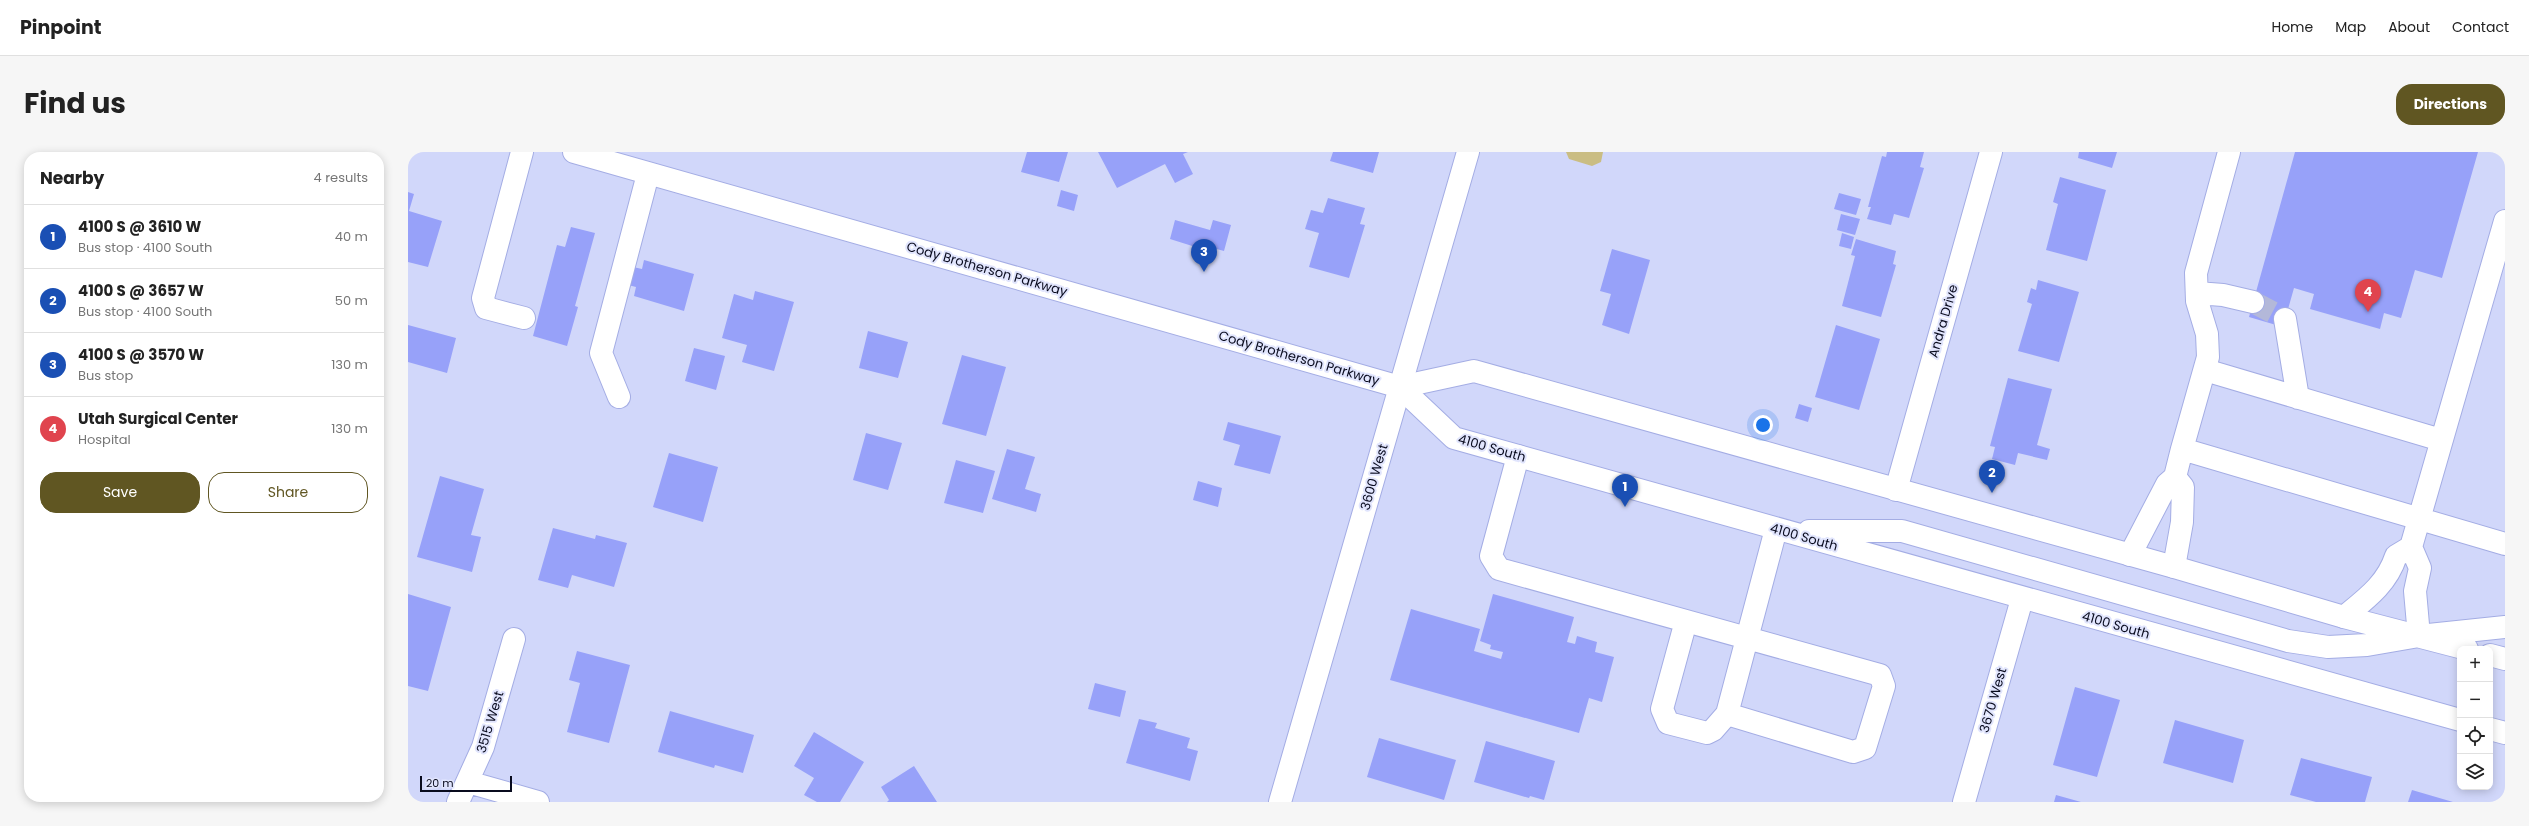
<!DOCTYPE html>
<meta charset="utf-8">
<style>
body{margin:0;font-family:Poppins,sans-serif;background:#f6f6f6;color:#222}
.controls{position:absolute;right:12px;bottom:12px;display:grid;overflow:hidden;border-radius:8px;box-shadow:0 2px 10px #0003}
.controls button{width:36px;height:36px;display:grid;place-items:center;padding:0;border:0;border-bottom:1px solid #e0e0e0;background:#fff;color:#222;font:20px sans-serif}
.scale{position:absolute;left:12px;bottom:10px;width:92px;box-sizing:border-box;padding-left:4px;border:2px solid #090b1e;border-top:0;font-size:11px;line-height:14px;white-space:nowrap;color:#090b1e;-webkit-text-stroke:3px #e1e5fd;paint-order:stroke}
.you{position:absolute;left:1355px;top:273px;width:14px;height:14px;margin:-10px;border:3px solid #fff;border-radius:50%;background:#1a73e8;box-shadow:0 0 0 6px #1a73e833}
.badge{display:grid;place-items:center;width:26px;height:26px;border-radius:50%;background:#605622;color:#fff;font-size:13px;font-weight:700}
.pin{position:absolute;translate:-50% -33px;filter:drop-shadow(0 1px 2px #0008)}
.pin::after{content:'';position:absolute;top:21px;width:14px;height:12px;background:inherit;clip-path:polygon(0 0,100% 0,50% 100%)}
.list{margin:0;padding:0;list-style:none}
h2{display:flex;justify-content:space-between;align-items:center;height:52px;margin:0;padding:0 16px;font-size:17px}
h2 small{font-size:13px;font-weight:400;color:#767676}
.list li{display:grid;grid-template-columns:26px 1fr auto;gap:12px;align-items:center;box-sizing:border-box;height:64px;padding:0 16px;border-top:1px solid #e0e0e0}
.list b{display:block;font-size:15px;white-space:nowrap}
.list p{margin:0;font-size:13px;white-space:nowrap;color:#767676}
.list em{font-size:13px;font-style:normal;color:#767676}
.actions{display:flex;gap:8px;padding:12px 16px}
.actions a{flex:1;padding:9px 0;border:1px solid #605622;border-radius:16px;text-align:center;font-size:14px;color:#605622}
.actions .main{background:#605622;color:#fff}
.icon{flex:none;width:22px;height:22px;fill:none;stroke:currentColor;stroke-width:2;stroke-linecap:round;stroke-linejoin:round}
.map{position:relative;flex:none;width:2097px;height:650px;overflow:hidden;border-radius:16px}
header{display:flex;align-items:center;gap:24px;box-sizing:border-box;height:56px;padding:0 20px;background:#fff;border-bottom:1px solid #e0e0e0}
header strong{font-size:19px}
nav{display:flex;gap:22px;margin-inline-start:auto;font-size:14px}
.intro{display:flex;align-items:center;justify-content:space-between;box-sizing:border-box;height:96px;padding:0 24px}
h1{margin:0;font-size:28px}
.button{padding:10px 18px;border-radius:16px;background:#605622;color:#fff;font-size:14px;font-weight:700}
main{display:flex;gap:24px;padding:0 24px}
aside{flex:1;background:#fff;border-radius:16px;box-shadow:0 2px 10px #0003}
.map>svg:first-child{display:block}
.green{fill:#cabd83}
.building{fill:#97a1f9}
.lines{fill:none;stroke-linecap:round;stroke-linejoin:round}
.minor-tunnel{stroke:#b3b8d9;stroke-width:22;stroke-dasharray:22 11;stroke-linecap:butt}
.minor-casing{stroke:#a4ade4;stroke-width:24}
.major-casing{stroke:#a4ade4;stroke-width:24}
.minor{stroke:#fff;stroke-width:22}
.major{stroke:#fff;stroke-width:22}
.labels{text-anchor:middle;dominant-baseline:central;stroke-width:4;stroke-linejoin:round;paint-order:stroke}
.street-label{font-size:13px;fill:#090b1e;stroke:#e1e5fd}
</style>
<header>
<strong>Pinpoint</strong>
<nav><a>Home</a><a>Map</a><a>About</a><a>Contact</a></nav>
</header>
<div class="intro"><h1>Find us</h1><a class="button">Directions</a></div>
<main>
<aside>
<h2>Nearby<small>4 results</small></h2>
<ul class="list">
<li><span class="badge" style="background:#1a4fb4">1</span><div><b>4100 S @ 3610 W</b><p>Bus stop · 4100 South</p></div><em>40 m</em></li>
<li><span class="badge" style="background:#1a4fb4">2</span><div><b>4100 S @ 3657 W</b><p>Bus stop · 4100 South</p></div><em>50 m</em></li>
<li><span class="badge" style="background:#1a4fb4">3</span><div><b>4100 S @ 3570 W</b><p>Bus stop</p></div><em>130 m</em></li>
<li><span class="badge" style="background:#e0444e">4</span><div><b>Utah Surgical Center</b><p>Hospital</p></div><em>130 m</em></li>
</ul>
<div class="actions"><a class="main">Save</a><a>Share</a></div>
</aside>
<div class="map">
<svg width="2097" height="650" viewBox="0 0 2097 650">
<rect width="100%" height="100%" fill="#d1d7fa"/>
<path class="green" d="M1158 0H1195L1193 10 1184 14 1161 7Z"/>
<path class="building" d="M619 0H660L651 30 613 20Z
M690 0H780L775 2 785 22 767 31 757 12 709 36Z
M925 0H971L965 21 922 9Z
M1479 0H1516L1512 15 1516 16 1501 66 1486 62 1483 73 1459 67 1463 55H1460L1474 4 1478 5Z
M1671 0H1709L1704 16 1670 6Z
M1887 0H2070L2034 126 2007 118 1993 166 1976 161 1972 177 1902 157 1906 142 1886 136 1875 175 1841 165Z
M1652 25 1698 38 1679 109 1638 98 1650 52 1645 50Z
M653 38 670 43 666 59 649 54Z
M0 40 6 42 1 59 34 69 20 115 0 110Z
M1431 41 1453 47 1448 63 1426 57Z
M920 46 957 56 952 72 957 73 941 126 901 115 911 81 897 77 903 58 915 61Z
M1433 62 1452 67 1447 83 1429 78Z
M767 68 802 78 805 68 823 73 816 99 798 94 797 98 762 87Z
M163 75 187 81 167 154 170 155 159 194 125 184 149 93 157 95Z
M1434 81 1446 85 1443 97 1431 94Z
M1448 87 1488 99 1485 112 1488 113 1473 165 1434 154 1447 104 1443 103Z
M1204 97 1242 108 1221 182 1194 173 1203 142 1192 139Z
M236 108 286 122 276 159 226 144 228 135 220 133 225 115 234 117Z
M1630 128 1671 140 1651 210 1610 199 1624 152 1619 150 1623 136 1628 138Z
M347 139 386 150 366 219 334 210 339 193 314 186 326 142 345 148Z
M0 173 48 186 39 221 0 210Z
M1428 173 1472 187 1451 258 1407 245Z
M460 179 500 190 490 226 451 216Z
M286 196 317 204 308 238 277 229Z
M554 203 598 215 578 284 534 272Z
M1600 226 1644 237 1629 293 1642 297 1639 308 1610 301 1607 313 1584 307 1587 295 1582 294Z
M1391 252 1404 256 1400 270 1387 266Z
M820 270 873 284 862 322 826 313 832 293 815 288Z
M458 281 494 291 480 338 445 328Z
M599 297 627 305 617 337 633 342 628 360 584 347Z
M261 301 310 315 295 370 245 355Z
M548 308 587 319 575 361 536 351Z
M32 324 76 337 63 383 73 385 64 420 9 405Z
M790 329 814 336 810 355 785 348Z
M145 376 187 387 188 383 219 391 206 435 164 423 160 436 130 428Z
M0 442 43 455 20 539 0 534Z
M1085 442 1166 465 1159 490 1167 492 1169 484 1189 490 1187 500 1206 505 1194 550 1181 546 1171 581 982 528 1003 457 1072 477 1066 499 1093 507 1095 500 1082 497 1083 493 1072 489Z
M169 499 222 513 201 591 159 580 172 531 161 528Z
M687 531 718 539 712 565 680 557Z
M1667 535 1712 548 1689 625 1645 613Z
M262 559 346 583 335 621 307 613 306 616 250 600Z
M731 567 749 571 747 576 782 586 779 596 790 599 782 629 718 611Z
M1767 568 1836 588 1825 631 1755 611Z
M406 580 456 610 432 650H409L396 643 406 626 386 614Z
M971 586 1048 608 1036 648 959 625Z
M1078 589 1147 609 1136 648 1122 644 1121 646 1066 630Z
M1893 606 1964 625 1957 650H1908L1882 643Z
M506 614 529 650H479L481 648 473 635Z
M2004 638 2045 650H2000Z
M1648 643 1673 650H1646Z"/>
<g class="lines">
<path class="minor-tunnel" d="M1845 150 1877 167"/>
<defs>
<path id="minor" d="M114 0 75 146 78 156 116 166
M1789 141 1815 143 1845 150
M1877 167 1890 246
M1797 218 2033 288
M211 245 193 201 240 22
M1774 297 1800 205 1799 182 1789 149 1788 121 1821 0
M1110 304 1083 404 1091 417 1472 523 1476 534 1457 596 1445 600 1319 562 1368 377
M1488 338 1583 0
M1722 403 1759 332 1767 325 1774 297 2097 392
M1766 415 1774 370 1775 335 1767 325
M1936 465C1958 447 1979 432 1988 404L2003 395
M1278 469 1254 557 1260 571 1299 581 1305 578 1319 562
M2011 484 2007 439 2012 416 2003 395 2097 69
M60 630 130 650
M50 650 75 595 106 487
M872 650 1060 0
M1556 650 1614 447"/>
<path id="major" d="M166 0 992 235 1046 286 2052 568
M992 235 1066 219 1766 415 1936 465 2059 497
M1401 379H1494L1880 489 1920 495 1959 493 2011 484 2097 475
M2082 503 2097 507
M2082 577 2097 581"/>
</defs>
<use href="#minor" class="minor-casing"/>
<use href="#major" class="major-casing"/>
<use href="#minor" class="minor"/>
<use href="#major" class="major"/>
</g>
<g class="labels">
<g class="street-label">
<text transform="translate(579 117) rotate(16)">Cody Brotherson Parkway</text>
<text transform="translate(1535 169) rotate(-74)">Andra Drive</text>
<text transform="translate(891 206) rotate(16)">Cody Brotherson Parkway</text>
<text transform="translate(1084 296) rotate(16)">4100 South</text>
<text transform="translate(966 325) rotate(-74)">3600 West</text>
<text transform="translate(1396 385) rotate(16)">4100 South</text>
<text transform="translate(1708 473) rotate(16)">4100 South</text>
<text transform="translate(1585 548) rotate(-74)">3670 West</text>
<text transform="translate(82 570) rotate(-73)">3515 West</text>
</g>
</g>
</svg>
<div class="controls">
<button>+</button>
<button>−</button>
<button><svg class="icon" aria-label="locate" viewBox="0 0 24 24"><circle cx="12" cy="12" r="6"/><path d="M12 2v4M12 18v4M2 12h4M18 12h4"/></svg></button>
<button><svg class="icon" aria-label="layers" viewBox="0 0 24 24"><path d="M12 4l9 5-9 5-9-5zM3 14l9 5 9-5"/></svg></button>
</div>
<div class="scale">20 m</div>
<div class="you"></div>
<div class="pin badge" style="left:1217px;top:355px;background:#1a4fb4">1</div>
<div class="pin badge" style="left:1584px;top:341px;background:#1a4fb4">2</div>
<div class="pin badge" style="left:796px;top:120px;background:#1a4fb4">3</div>
<div class="pin badge" style="left:1960px;top:160px;background:#e0444e">4</div>
</div>
</main>
